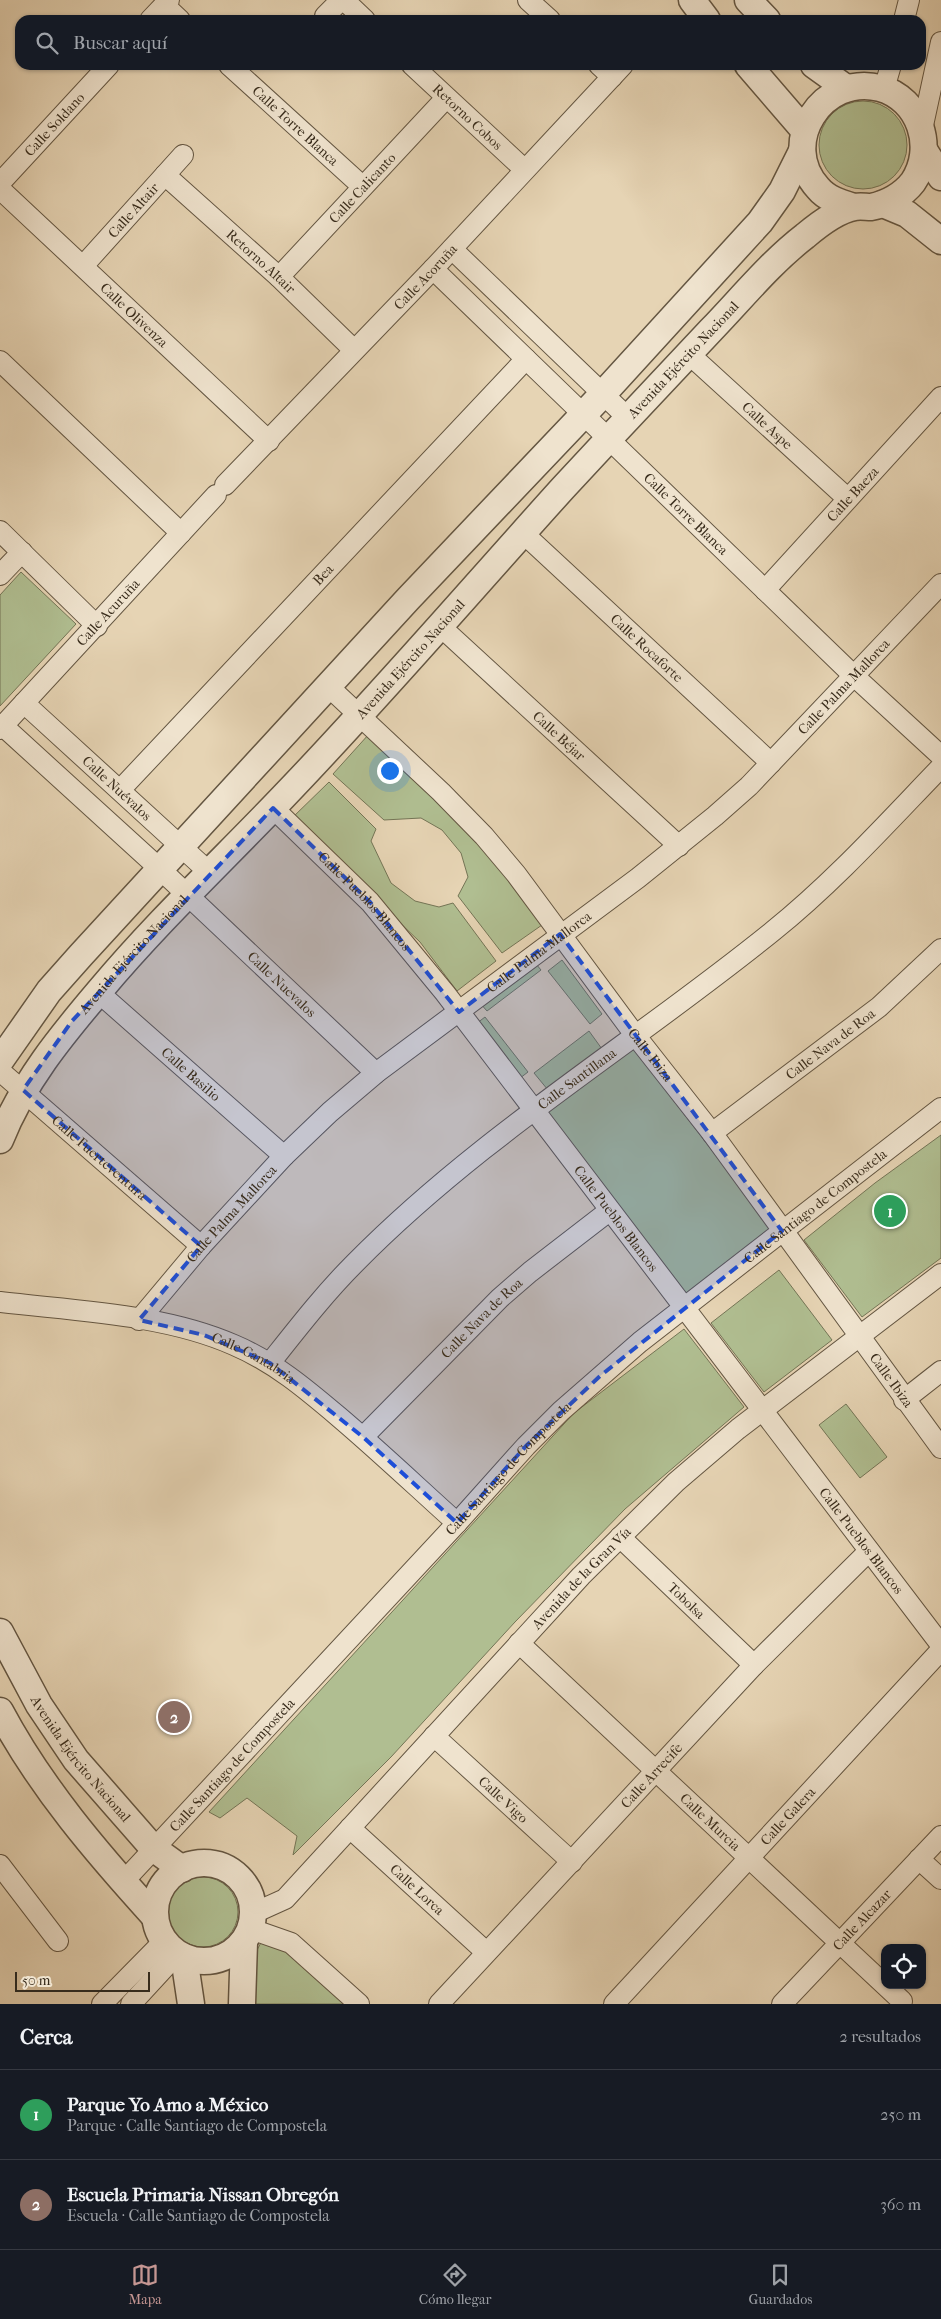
<!DOCTYPE html>
<html lang="es">
<meta charset="utf-8">
<style>
body{margin:0;font-family:"IM FELL French Canon",serif;background:#242831;color:#f1f3f6}
.controls{position:absolute;right:15px;bottom:15px;display:grid;overflow:hidden;border-radius:10px;box-shadow:0 1px 4px #0004}
.controls button{width:45px;height:45px;display:grid;place-items:center;padding:0;border:0;border-bottom:1px solid #363941;background:#171b24;color:#f1f3f6;font:25px sans-serif}
.scale{position:absolute;left:15px;bottom:12px;width:135px;box-sizing:border-box;padding-left:5px;border:2px solid #382c1c;border-top:0;font-size:14px;line-height:18px;white-space:nowrap;color:#382c1c;-webkit-text-stroke:4px #efe3ce;paint-order:stroke}
.you{position:absolute;left:389px;top:770px;width:18px;height:18px;margin:-12px;border:4px solid #fff;border-radius:50%;background:#1a73e8;box-shadow:0 0 0 8px #1a73e833}
.badge{display:grid;place-items:center;width:32px;height:32px;border-radius:50%;background:#c59692;color:#fff;font-size:16px;font-weight:700}
.pin{position:absolute;translate:-50% -50%;border:2px solid #fff;box-shadow:0 1px 5px #0006}
.list{margin:0;padding:0;list-style:none}
h2{display:flex;justify-content:space-between;align-items:center;height:65px;margin:0;padding:0 20px;font-size:21px}
h2 small{font-size:16px;font-weight:400;color:#9ea1a6}
.list li{display:grid;grid-template-columns:32px 1fr auto;gap:15px;align-items:center;box-sizing:border-box;height:90px;padding:0 20px;border-top:1px solid #363941}
.list b{display:block;font-size:19px;white-space:nowrap}
.list p{margin:0;font-size:16px;white-space:nowrap;color:#9ea1a6}
.list em{font-size:16px;font-style:normal;color:#9ea1a6}
.icon{flex:none;width:28px;height:28px;fill:none;stroke:currentColor;stroke-width:2;stroke-linecap:round;stroke-linejoin:round}
.map{position:relative;flex:none;width:941px;height:2004px;overflow:hidden}
.search{position:absolute;background:#171b24;box-shadow:0 1px 4px #0004;left:15px;right:15px;top:15px;height:55px;display:flex;align-items:center;gap:12px;box-sizing:border-box;padding:0 18px;border-radius:15px;color:#9ea1a6;font-size:19px}
.sheet{height:245px;background:#171b24}
nav{display:flex;justify-content:space-around;align-items:center;box-sizing:border-box;height:70px;border-top:1px solid #363941;background:#171b24;font-size:14px;color:#9ea1a6}
nav a{display:grid;justify-items:center;gap:2px}
nav .on{color:#c59692}
.map>svg:first-child{display:block}
.green{fill:#b0be91;stroke:#747556}
.lines{fill:none;stroke-linecap:round;stroke-linejoin:round}
.minor-casing{stroke:#645642;stroke-width:22}
.tertiary-casing{stroke:#645642;stroke-width:29}
.minor{stroke:#efe3ce;stroke-width:20}
.tertiary{stroke:#efe3ce;stroke-width:26}
.marked{fill:#1d4ed8;fill-opacity:0.2;stroke:#1d4ed8;stroke-width:4;stroke-dasharray:10 6;stroke-linejoin:round}
.labels{text-anchor:middle;dominant-baseline:central;stroke-width:4.5;stroke-linejoin:round;paint-order:stroke}
.street-label{font-size:14px;fill:#382c1c;stroke:#efe3ce}
</style>
<div class="map">
<svg width="941" height="2004" viewBox="0 0 941 2004">
<rect width="100%" height="100%" fill="#e6d4b4"/>
<filter id="stains"><feTurbulence type="fractalNoise" baseFrequency=".004" numOctaves="4"/><feColorMatrix values="0 0 0 0 .2 0 0 0 0 .09 0 0 0 0 .02 0 0 0 .5 -.17"/></filter>
<radialGradient id="worn" r=".72"><stop offset=".6" stop-color="#630" stop-opacity="0"/><stop offset="1" stop-color="#630" stop-opacity=".3"/></radialGradient>
<path class="green" d="M819 145a44 44 0 1 1 88 0a44 44 0 1 1-88 0Z
M21 572 76 624 0 706V595Z
M369 734 470 830 542 925 502 953 458 896 468 877 461 853 442 830 421 818 384 820 333 774Z
M329 782 376 829 371 841 391 883 415 901 439 907 453 903 496 961 457 991 420 942 291 819Z
M527 953 541 970 487 1011 472 994Z
M562 960 602 1014 590 1024 548 971Z
M485 1017 528 1072 511 1085 468 1030Z
M589 1031 602 1049 548 1090 534 1073Z
M631 1045 776 1234 690 1301 545 1112Z
M941 1135V1258L862 1317 804 1240 875 1183Z
M779 1270 832 1340 764 1392 711 1323Z
M684 1329 744 1407 625 1509 515 1622 391 1757 293 1855 297 1836 247 1798 220 1818 209 1812 574 1413Z
M846 1404 887 1457 860 1478 819 1425Z
M168 1912a35 35 0 1 1 70 0a35 35 0 1 1-70 0Z
M280 1936 345 2004H252L250 1963 264 1937Z"/>
<g class="lines">
<defs>
<g id="minor">
<path d="M344 0 365 20"/>
<path d="M528 0 550 20"/>
<path d="M164 5 180 20"/>
<path d="M325 16 341 0"/>
<path d="M150 20 169 0"/>
<path d="M904 20 909 0"/>
<path id="s1" d="M229 65 362 186"/>
<path id="s2" d="M412 65 524 169"/>
<path d="M599 65 612 77"/>
<path d="M884 89 891 65"/>
<path d="M922 130 941 42"/>
<path id="s3" d="M165 175 279 277 354 350"/>
<path id="s4" d="M0 183 109 65"/>
<path id="s5" d="M0 189 269 441"/>
<path d="M452 249 628 418"/>
<path id="s6" d="M83 266 183 155"/>
<path id="s7" d="M433 269 854 676 941 756"/>
<path id="s8" d="M279 277 446 98"/>
<path id="s9" d="M689 354 847 498"/>
<path d="M0 361 181 533"/>
<path id="s10" d="M225 485 433 269 623 65"/>
<path d="M0 531 97 626"/>
<path id="s11" d="M523 533 771 763"/>
<path d="M0 575 22 552"/>
<path id="s12" d="M765 590 941 397"/>
<path id="s13" d="M440 626 679 846"/>
<path id="s14" d="M329 687 441 792 484 836 516 874 635 1035 712 1133 941 1448"/>
<path id="s15" d="M24 703 210 873"/>
<path id="s16" d="M3 726 160 869 376 1073"/>
<path id="s17" d="M0 729 216 495"/>
<path id="s18" d="M120 790 526 359"/>
<path id="s19" d="M273 808 370 902 445 993 941 1645"/>
<path id="s20" d="M98 992 284 1156"/>
<path id="s21" d="M0 1071 201 1246"/>
<path id="s22" d="M712 1133 879 1007 941 949"/>
<path id="s23" d="M0 1302C75 1311 164 1314 234 1345 274 1362 306 1389 339 1417 379 1451 418 1488 457 1523"/>
<path id="s24" d="M139 1320 201 1246 284 1156 330 1112 376 1073 638 878 715 816 749 786 941 584"/>
<path id="s25" d="M270 1363C297 1329 324 1294 355 1263 480 1136 635 1043 773 931 834 882 887 823 941 767"/>
<path d="M904 1400 941 1371"/>
<path id="s26" d="M363 1437 500 1298 530 1272 609 1211"/>
<path id="s27" d="M620 1537 754 1665"/>
<path id="s28" d="M519 1643 902 2001"/>
<path id="s29" d="M434 1736 572 1862"/>
<path id="s30" d="M350 1828 486 1952"/>
<path d="M919 1859 941 1879"/>
<path d="M0 1865 58 1941"/>
<path id="s31" d="M123 1882 457 1523 526 1446 561 1411 640 1342 941 1108"/>
<path id="s32" d="M254 1913 285 1899 581 1576 676 1482 738 1429 941 1274"/>
<path d="M251 1929 291 1943 359 2004"/>
<path d="M102 2004 164 1941"/>
<path d="M131 2004 177 1954"/>
<path id="s33" d="M439 2004 754 1665 869 1551"/>
<path id="s34" d="M614 2004 941 1650"/>
<path id="s35" d="M782 2004 941 1836"/>
</g>
<g id="tertiary">
<path d="M692 0 707 20"/>
<path d="M748 0 767 20"/>
<path d="M748 65 804 130"/>
<path d="M814 65 846 88"/>
<path d="M924 150 941 177"/>
<path d="M883 204 907 214 941 241"/>
<path d="M0 1061 49 991 81 955 408 599 602 395 760 222 782 191 802 151"/>
<path id="s36" d="M0 1140C23 1082 61 1036 101 989 158 921 223 860 284 796 380 696 470 591 563 488 612 435 661 383 711 330 741 299 770 263 805 236 818 225 837 210 855 207 860 206 866 207 871 207 887 204 903 195 913 182 936 148 920 99 880 88 823 73 777 143 818 188 827 199 841 203 854 207"/>
<path id="s37" d="M0 1632 39 1705 76 1760 153 1848 182 1869"/>
<path d="M0 1711C41 1788 97 1853 155 1917"/>
<circle cx="204" cy="1912" r="49"/>
<path d="M184 1957 191 2004"/>
<path d="M242 2004 244 1942"/>
</g>
</defs>
<use href="#minor" class="minor-casing"/>
<use href="#tertiary" class="tertiary-casing"/>
<use href="#minor" class="minor"/>
<use href="#tertiary" class="tertiary"/>
</g>
<path class="marked" d="M273 808 370 902 459 1012 560 934 782 1231 600 1376 526 1446 457 1523 363 1437 270 1363 204 1335 139 1320 201 1246 23 1090 72 1021Z"/>
<g class="labels">
<g class="street-label">
<text stroke="none"><textPath href="#s2" startOffset="76">Retorno Cobos</textPath></text>
<text stroke="none"><textPath href="#s4" startOffset="80">Calle Soldano</textPath></text>
<text stroke="none"><textPath href="#s1" startOffset="90">Calle Torre Blanca</textPath></text>
<text stroke="none"><textPath href="#s8" startOffset="122">Calle Calicanto</textPath></text>
<text stroke="none"><textPath href="#s6" startOffset="75">Calle Altair</textPath></text>
<text stroke="none"><textPath href="#s3" startOffset="129">Retorno Altair</textPath></text>
<text stroke="none"><textPath href="#s10" startOffset="289">Calle Acoruña</textPath></text>
<text stroke="none"><textPath href="#s5" startOffset="184">Calle Olivenza</textPath></text>
<text stroke="none"><textPath href="#s36" startOffset="1040">Avenida Ejército Nacional</textPath></text>
<text stroke="none"><textPath href="#s9" startOffset="106">Calle Aspe</textPath></text>
<text stroke="none"><textPath href="#s12" startOffset="130">Calle Baeza</textPath></text>
<text stroke="none"><textPath href="#s7" startOffset="352">Calle Torre Blanca</textPath></text>
<text stroke="none"><textPath href="#s18" startOffset="296">Bea</textPath></text>
<text stroke="none"><textPath href="#s17" startOffset="159">Calle Acuruña</textPath></text>
<text stroke="none"><textPath href="#s11" startOffset="169">Calle Rocaforte</textPath></text>
<text stroke="none"><textPath href="#s36" startOffset="635">Avenida Ejército Nacional</textPath></text>
<text stroke="none"><textPath href="#s24" startOffset="951">Calle Palma Mallorca</textPath></text>
<text stroke="none"><textPath href="#s13" startOffset="162">Calle Béjar</textPath></text>
<text stroke="none"><textPath href="#s15" startOffset="126">Calle Nuévalos</textPath></text>
<text stroke="none"><textPath href="#s19" startOffset="131">Calle Pueblos Blancos</textPath></text>
<text stroke="none"><textPath href="#s24" startOffset="546">Calle Palma Mallorca</textPath></text>
<text stroke="none"><textPath href="#s36" startOffset="230">Avenida Ejército Nacional</textPath></text>
<text stroke="none"><textPath href="#s16" startOffset="380">Calle Nuevalos</textPath></text>
<text stroke="none"><textPath href="#s22" startOffset="148">Calle Nava de Roa</textPath></text>
<text stroke="none"><textPath href="#s14" startOffset="490">Calle Ibiza</textPath></text>
<text stroke="none"><textPath href="#s20" startOffset="124">Calle Basilio</textPath></text>
<text stroke="none"><textPath href="#s25" startOffset="420">Calle Santillana</textPath></text>
<text stroke="none"><textPath href="#s21" startOffset="132">Calle Fuerteventura</textPath></text>
<text stroke="none"><textPath href="#s31" startOffset="970">Calle Santiago de Compostela</textPath></text>
<text stroke="none"><textPath href="#s24" startOffset="141">Calle Palma Mallorca</textPath></text>
<text stroke="none"><textPath href="#s19" startOffset="536">Calle Pueblos Blancos</textPath></text>
<text stroke="none"><textPath href="#s26" startOffset="168">Calle Nava de Roa</textPath></text>
<text stroke="none"><textPath href="#s23" startOffset="262">Calle Cantabria</textPath></text>
<text stroke="none"><textPath href="#s14" startOffset="895">Calle Ibiza</textPath></text>
<text stroke="none"><textPath href="#s31" startOffset="565">Calle Santiago de Compostela</textPath></text>
<text stroke="none"><textPath href="#s19" startOffset="941">Calle Pueblos Blancos</textPath></text>
<text stroke="none"><textPath href="#s32" startOffset="471">Avenida de la Gran Vía</textPath></text>
<text stroke="none"><textPath href="#s27" startOffset="92">Tobolsa</textPath></text>
<text stroke="none"><textPath href="#s37" startOffset="151">Avenida Ejército Nacional</textPath></text>
<text stroke="none"><textPath href="#s31" startOffset="160">Calle Santiago de Compostela</textPath></text>
<text stroke="none"><textPath href="#s33" startOffset="312">Calle Arrecife</textPath></text>
<text stroke="none"><textPath href="#s29" startOffset="94">Calle Vigo</textPath></text>
<text stroke="none"><textPath href="#s34" startOffset="256">Calle Galera</textPath></text>
<text stroke="none"><textPath href="#s28" startOffset="262">Calle Murcia</textPath></text>
<text stroke="none"><textPath href="#s30" startOffset="91">Calle Lorca</textPath></text>
<text stroke="none"><textPath href="#s35" startOffset="116">Calle Alcazar</textPath></text>
</g>
</g>
<rect width="100%" height="100%" filter="url(#stains)"/>
<rect width="100%" height="100%" fill="url(#worn)"/>
</svg>
<div class="controls">
<button><svg class="icon" aria-label="locate" viewBox="0 0 24 24"><circle cx="12" cy="12" r="6"/><path d="M12 2v4M12 18v4M2 12h4M18 12h4"/></svg></button>
</div>
<div class="scale">50 m</div>
<div class="you"></div>
<div class="pin badge" style="left:890px;top:1211px;background:#2e9e5b">1</div>
<div class="pin badge" style="left:174px;top:1717px;background:#8d6e63">2</div>
<div class="search"><svg class="icon" aria-label="search" viewBox="0 0 24 24"><circle cx="10" cy="10" r="6"/><path d="M15 15l6 6"/></svg>Buscar aquí</div>
</div>
<section class="sheet">
<h2>Cerca<small>2 resultados</small></h2>
<ul class="list">
<li><span class="badge" style="background:#2e9e5b">1</span><div><b>Parque Yo Amo a México</b><p>Parque · Calle Santiago de Compostela</p></div><em>250 m</em></li>
<li><span class="badge" style="background:#8d6e63">2</span><div><b>Escuela Primaria Nissan Obregón</b><p>Escuela · Calle Santiago de Compostela</p></div><em>360 m</em></li>
</ul>
</section>
<nav>
<a class="on"><svg class="icon" aria-label="map" viewBox="0 0 24 24"><path d="M3 6l6-2 6 2 6-2v14l-6 2-6-2-6 2zM9 4v14M15 6v14"/></svg>Mapa</a>
<a><svg class="icon" aria-label="directions" viewBox="0 0 24 24"><path d="M12 3l9 9-9 9-9-9zM9 14v-3h6M13 9l2 2-2 2"/></svg>Cómo llegar</a>
<a><svg class="icon" aria-label="saved" viewBox="0 0 24 24"><path d="M7 4h10v16l-5-4-5 4z"/></svg>Guardados</a>
</nav>
